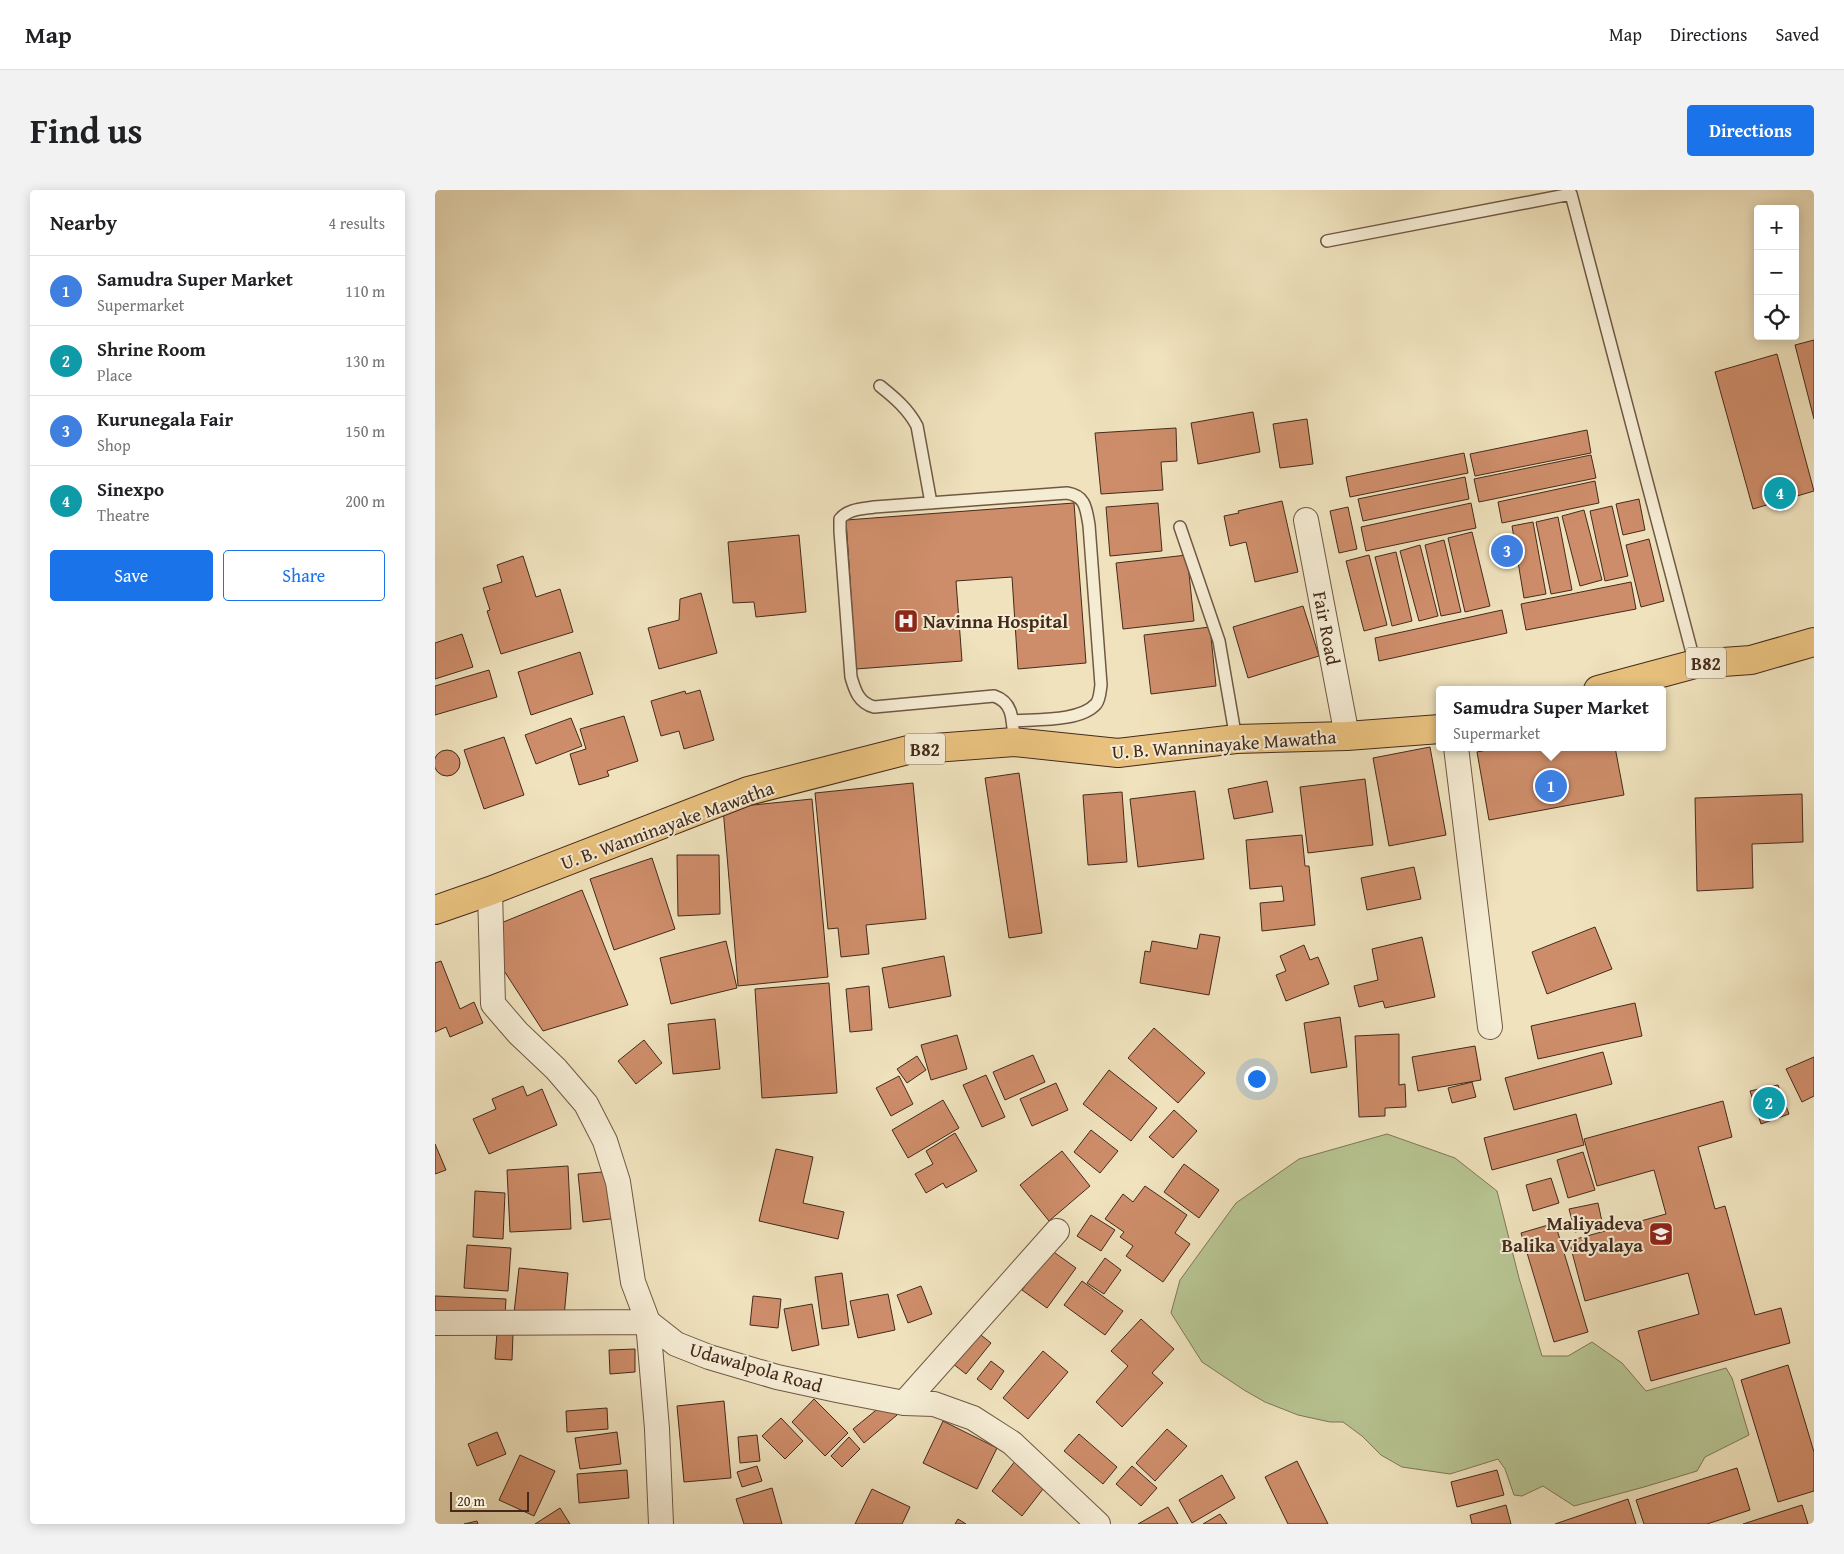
<!DOCTYPE html>
<meta charset="utf-8">
<style>
body{margin:0;font-family:"Gentium Book Plus",serif;background:#f2f2f2;color:#202124}
.controls{position:absolute;right:15px;top:15px;display:grid;overflow:hidden;border-radius:5px;box-shadow:0 2px 12px #0003}
.controls button{width:45px;height:45px;display:grid;place-items:center;padding:0;border:0;border-bottom:1px solid #e0e0e0;background:#fff;color:#202124;font:25px sans-serif}
.scale{position:absolute;left:15px;bottom:12px;width:79px;box-sizing:border-box;padding-left:5px;border:2px solid #452a1c;border-top:0;font-size:14px;line-height:18px;white-space:nowrap;color:#452a1c;-webkit-text-stroke:4px #f5ecd4;paint-order:stroke}
.you{position:absolute;left:821px;top:888px;width:18px;height:18px;margin:-12px;border:4px solid #fff;border-radius:50%;background:#1a73e8;box-shadow:0 0 0 8px #1a73e833}
.badge{display:grid;place-items:center;width:32px;height:32px;border-radius:50%;background:#1a73e8;color:#fff;font-size:16px;font-weight:700}
.pin{position:absolute;translate:-50% -50%;border:2px solid #fff;box-shadow:0 1px 5px #0006}
.popup{position:absolute;left:1001px;top:496px;width:230px;height:65px;box-sizing:border-box;display:grid;place-content:center;border-radius:5px;background:#fff;filter:drop-shadow(0 1px 4px #0005);font-size:16px;white-space:nowrap;color:#757577}
.popup b{font-size:19px;color:#202124}
.popup::after{content:'';position:absolute;left:50%;top:100%;margin-left:-10px;border:10px solid transparent;border-top-color:#fff}
.list{margin:0;padding:0;list-style:none}
h2{display:flex;justify-content:space-between;align-items:center;height:65px;margin:0;padding:0 20px;font-size:21px}
h2 small{font-size:16px;font-weight:400;color:#757577}
.list li{display:grid;grid-template-columns:32px 1fr auto;gap:15px;align-items:center;box-sizing:border-box;height:70px;padding:0 20px;border-top:1px solid #e0e0e0}
.list b{display:block;font-size:19px;white-space:nowrap}
.list p{margin:0;font-size:16px;white-space:nowrap;color:#757577}
.list em{font-size:16px;font-style:normal;color:#757577}
.actions{display:flex;gap:10px;padding:15px 20px}
.actions a{flex:1;padding:11px 0;border:1px solid #1a73e8;border-radius:5px;text-align:center;font-size:18px;color:#1a73e8}
.actions .main{background:#1a73e8;color:#fff}
.icon{flex:none;width:28px;height:28px;fill:none;stroke:currentColor;stroke-width:2;stroke-linecap:round;stroke-linejoin:round}
.map{position:relative;flex:none;width:1379px;height:1334px;overflow:hidden;border-radius:5px}
header{display:flex;align-items:center;gap:30px;box-sizing:border-box;height:70px;padding:0 25px;background:#fff;border-bottom:1px solid #e0e0e0}
header strong{font-size:24px}
nav{display:flex;gap:28px;margin-inline-start:auto;font-size:18px}
.intro{display:flex;align-items:center;justify-content:space-between;box-sizing:border-box;height:120px;padding:0 30px}
h1{margin:0;font-size:35px}
.button{padding:12px 22px;border-radius:5px;background:#1a73e8;color:#fff;font-size:18px;font-weight:700}
main{display:flex;gap:30px;padding:0 30px}
aside{flex:1;background:#fff;border-radius:5px;box-shadow:0 2px 12px #0003}
.map>svg:first-child{display:block}
.green{fill:#b7c492;stroke:#7e7757}
.building{fill:#ce8d6a;stroke:#452a1c}
.lines{fill:none;stroke-linecap:round;stroke-linejoin:round}
.lane-casing{stroke:#705844;stroke-width:14}
.street-casing{stroke:#705844;stroke-width:26}
.primary-casing{stroke:#452a1c;stroke-width:30}
.lane{stroke:#f5ecd4;stroke-width:11}
.street{stroke:#f5ecd4;stroke-width:24}
.primary{stroke:#e8c17e;stroke-width:28}
.labels{text-anchor:middle;dominant-baseline:central;stroke-width:4;stroke-linejoin:round;paint-order:stroke}
.shield{fill:#f5ecd4;stroke:#7a6453;stroke-width:1}
.shield-label{font-size:18px;font-weight:bold;fill:#452a1c}
.poi-label{font-size:19px;font-weight:bold;fill:#452a1c;stroke:#f5ecd4;text-anchor:start}
.street-label{font-size:19px;fill:#452a1c;stroke:#f5ecd4}
</style>
<header>
<strong>Map</strong>
<nav><a>Map</a><a>Directions</a><a>Saved</a></nav>
</header>
<div class="intro"><h1>Find us</h1><a class="button">Directions</a></div>
<main>
<aside>
<h2>Nearby<small>4 results</small></h2>
<ul class="list">
<li><span class="badge" style="background:#3f7fe0">1</span><div><b>Samudra Super Market</b><p>Supermarket</p></div><em>110 m</em></li>
<li><span class="badge" style="background:#0f9aa8">2</span><div><b>Shrine Room</b><p>Place</p></div><em>130 m</em></li>
<li><span class="badge" style="background:#3f7fe0">3</span><div><b>Kurunegala Fair</b><p>Shop</p></div><em>150 m</em></li>
<li><span class="badge" style="background:#0f9aa8">4</span><div><b>Sinexpo</b><p>Theatre</p></div><em>200 m</em></li>
</ul>
<div class="actions"><a class="main">Save</a><a>Share</a></div>
</aside>
<div class="map">
<svg width="1379" height="1334" viewBox="0 0 1379 1334">
<rect width="100%" height="100%" fill="#efe2bd"/>
<filter id="stains"><feTurbulence type="fractalNoise" baseFrequency=".004" numOctaves="4"/><feColorMatrix values="0 0 0 0 .2 0 0 0 0 .09 0 0 0 0 .02 0 0 0 .5 -.17"/></filter>
<radialGradient id="worn" r=".72"><stop offset=".6" stop-color="#630" stop-opacity="0"/><stop offset="1" stop-color="#630" stop-opacity=".3"/></radialGradient>
<path class="green" d="M952 944 1020 968 1062 1001 1084 1088 1107 1166H1133L1157 1152 1187 1173 1211 1201 1291 1178 1297 1188 1314 1245 1270 1267 1262 1281 1209 1297 1139 1316 1108 1296 1087 1306 1079 1305 1070 1279 1063 1269 1015 1284 967 1277 946 1265 927 1246 908 1232H895L863 1225 830 1212 809 1200 767 1172 736 1123 745 1090 801 1013 864 969Z"/>
<path class="building" d="M1379 150V229L1360 155Z
M1342 164 1379 301 1318 319 1280 182Z
M818 222 825 262 763 274 756 233Z
M872 229 878 274 845 278 838 234Z
M741 238 742 271 726 272 728 300 666 304 660 243Z
M1152 240 1156 263 1040 286 1035 264Z
M1029 263 1033 283 915 307 911 287Z
M1156 265 1161 288 1044 312 1039 289Z
M1030 287 1034 309 928 331 923 309Z
M1160 291 1164 313 1067 333 1063 312Z
M1204 309 1210 340 1188 345 1181 314Z
M847 311 863 382 820 392 811 352 795 356 789 326 804 323 803 321Z
M639 313 651 473 583 479 577 387 521 391 527 471 421 479 411 330Z
M723 313 727 361 675 366 671 317Z
M1036 313 1041 338 931 361 926 337Z
M1177 316 1193 386 1170 391 1155 321Z
M913 317 922 359 904 363 895 321Z
M1149 320 1167 390 1145 396 1127 326Z
M1123 327 1137 400 1116 404 1101 332Z
M1098 332 1111 404 1089 408 1077 336Z
M1037 342 1055 416 1030 422 1013 348Z
M364 345 371 422 321 427 319 412 298 413 293 352Z
M1214 349 1229 411 1206 417 1191 355Z
M1009 350 1026 422 1006 426 990 355Z
M985 355 1003 426 984 431 965 361Z
M961 362 977 431 957 436 940 367Z
M752 365 759 431 688 439 681 373Z
M934 365 952 435 929 441 911 371Z
M88 366 101 407 125 399 138 442 66 464 52 421 55 420 48 398 67 392 62 375Z
M1196 392 1201 419 1091 440 1086 414Z
M266 403 282 463 224 479 213 438 244 430 245 409Z
M868 416 884 466 813 488 798 437Z
M1067 420 1072 443 944 471 940 448Z
M775 437 781 496 716 504 709 445Z
M27 444 38 477 0 489V453Z
M145 462 158 504 96 525 83 482Z
M54 480 62 507 0 525V496Z
M265 500 279 550 249 559 244 541 226 546 216 511 250 501 251 504Z
M189 526 203 571 172 581 174 586 144 595 135 564 151 559 145 539Z
M136 528 147 556 101 574 90 545Z
M69 547 89 605 49 619 29 560Z
M995 557 1011 645 954 656 938 568Z
M1067 557H1180L1189 605 1054 630 1042 562Z
M-1 573a13 13 0 1 1 26 0a13 13 0 1 1-26 0Z
M584 583 607 743 574 748 550 588Z
M930 589 938 655 873 663 865 597Z
M832 591 838 622 799 629 793 599Z
M478 593 491 729 431 735 434 764 406 767 403 738 393 739 380 603Z
M760 601 769 669 703 677 695 609Z
M687 602 692 672 653 675 648 605Z
M1367 604 1368 652 1317 654 1318 698 1262 701 1260 608Z
M377 609 393 787 303 796 288 618Z
M867 645 870 676H874L880 735 827 741 825 713 849 711 847 696 815 699 811 650Z
M242 665H284L285 724 243 726Z
M217 668 240 739 179 760 155 689Z
M979 677 986 709 932 720 926 688Z
M147 700 193 815 108 841 44 742Z
M1160 737 1177 779 1112 804 1097 762Z
M765 744 785 747 774 805 705 793 710 761 715 762 717 751 762 759Z
M987 747 1000 807 950 818 948 811 924 817 919 796 943 790 937 759Z
M291 751 302 798 236 814 225 768Z
M869 755 875 770 883 767 894 794 851 811 841 785 851 781 845 766Z
M509 766 516 806 454 818 447 778Z
M6 771 25 819 39 812 48 833 15 847 11 837 0 842V773Z
M394 793 402 903 327 908 320 799Z
M434 796 437 840 415 842 411 799Z
M1200 813 1207 846 1103 869 1096 836Z
M905 827 912 877 876 883 869 833Z
M280 829 285 879 238 884 233 834Z
M719 838 770 883 743 913 693 868Z
M964 844V895L970 894 971 917 950 918V926L924 927 920 846Z
M522 845 532 879 496 890 486 855Z
M209 850 227 873 201 894 183 871Z
M1040 856 1046 890 983 901 977 867Z
M1168 862 1177 894 1079 920 1070 888Z
M598 865 610 892 570 910 558 882Z
M482 866 491 880 472 893 462 879Z
M1379 867V906L1367 912 1351 879Z
M674 880 722 918 696 951 648 914Z
M551 885 570 927 547 937 528 895Z
M464 886 478 914 456 926 441 898Z
M1037 892 1041 907 1017 913 1013 898Z
M621 893 633 920 597 936 585 909Z
M1343 895 1354 924 1326 934 1315 901Z
M88 896 92 906 107 899 122 935 54 964 38 929 61 919 57 909Z
M508 910 524 938 473 968 457 940Z
M1288 911 1297 947 1263 957 1280 1019 1290 1016 1320 1125 1346 1118 1355 1153 1216 1191 1203 1141 1264 1124 1253 1083 1150 1111 1134 1051 1231 1024 1219 980 1162 996 1149 949Z
M739 920 762 941 738 968 714 947Z
M1141 924 1149 955 1057 980 1049 948Z
M656 940 683 961 665 983 639 962Z
M520 943 542 981 511 998 508 993 491 1003 480 984 498 974 491 961Z
M0 954 11 980 0 984Z
M341 959 378 967 368 1013 409 1022 403 1049 324 1031Z
M627 961 655 996 614 1031 585 995Z
M1148 962 1160 1000 1133 1008 1122 970Z
M749 974 784 1000 764 1028 729 1002Z
M133 976 136 1039 75 1042 72 980Z
M179 981 184 1028 148 1032 143 984Z
M1116 988 1124 1013 1098 1021 1091 995Z
M710 996 752 1025 740 1043 755 1054 728 1092 691 1066 698 1056 685 1047 689 1042 670 1029 688 1004 698 1012Z
M40 1001 70 1003 68 1049 38 1047Z
M1163 1013 1168 1036 1140 1042 1134 1019Z
M656 1025 680 1040 666 1061 642 1046Z
M1120 1033 1153 1142 1119 1152 1086 1043Z
M32 1055 76 1058 73 1101 29 1098Z
M616 1060 641 1078 612 1118 587 1100Z
M670 1068 686 1080 669 1104 652 1093Z
M84 1078 133 1083 129 1127 79 1123Z
M407 1083 414 1135 387 1139 380 1087Z
M647 1091 688 1121 670 1145 629 1115Z
M486 1096 497 1124 473 1133 462 1105Z
M453 1104 460 1140 423 1148 415 1111Z
M0 1106 71 1109 70 1126 0 1124Z
M318 1106 346 1109 343 1138 315 1135Z
M377 1114 384 1155 357 1161 349 1119Z
M706 1129 739 1159 717 1183 728 1193 687 1237 661 1212 693 1176 676 1161Z
M537 1138 556 1153 531 1184 513 1170Z
M62 1143 78 1144 77 1170 60 1169Z
M200 1159V1182L175 1184 174 1160Z
M608 1161 633 1182 593 1229 568 1208Z
M556 1171 569 1181 556 1200 542 1189Z
M1353 1175 1379 1262V1301L1343 1312 1306 1190Z
M379 1209 413 1243 390 1266 357 1232Z
M289 1211 296 1288 249 1292 242 1216Z
M451 1212 462 1225 429 1253 418 1239Z
M172 1218 173 1239 132 1242 131 1221Z
M346 1228 368 1251 350 1269 327 1246Z
M508 1231 562 1258 542 1299 488 1273Z
M732 1239 752 1256 720 1291 701 1273Z
M62 1242 71 1264 42 1276 33 1254Z
M182 1242 186 1274 145 1279 140 1248Z
M644 1244 682 1277 668 1294 629 1261Z
M322 1245 325 1271 305 1273 303 1247Z
M414 1247 425 1259 407 1277 396 1266Z
M85 1265 120 1281 99 1326 64 1310Z
M584 1266 615 1290 587 1326 557 1301Z
M862 1271 893 1334H853L830 1287Z
M322 1276 327 1291 307 1297 302 1282Z
M697 1276 722 1298 706 1316 681 1294Z
M1302 1278 1315 1320 1272 1334H1209L1201 1310Z
M192 1280 194 1308 144 1313 142 1284Z
M1062 1280 1069 1305 1022 1317 1016 1292Z
M787 1285 800 1308 757 1333 744 1310Z
M337 1298 347 1334H309L301 1309Z
M437 1299 475 1317 467 1334H420Z
M1193 1309 1201 1334H1120Z
M1071 1315 1076 1334H1037L1035 1325Z
M1367 1315 1373 1334H1308Z
M733 1317 743 1334H703Z
M125 1318 135 1334H100Z
M785 1324 792 1334H768Z
M523 1329 531 1334H520Z
M42 1331 43 1334H29Z"/>
<g class="lines">
<defs>
<path id="lane" d="M892 51 1136 4 1260 474
M445 196C460 208 473 219 482 236L496 313
M745 337 784 451 801 549
M577 531C600 529 645 532 661 514 665 509 665 501 666 495L654 335C651 319 651 306 632 303L439 317C427 319 413 319 405 329V341L416 487C420 501 424 513 439 517L559 506C580 513 577 533 579 552"/>
<path id="street" d="M871 330 912 546
M1021 557 1055 837
M55 701 58 814 83 843 121 879 151 914 170 951 183 992 198 1092 213 1132 241 1154 274 1167 342 1187 402 1200 469 1213 499 1214 538 1228 577 1253 663 1334
M0 1133 213 1132 222 1239 226 1334
M469 1213 622 1041"/>
<path id="primary" d="M1163 500 1260 474 1316 470 1379 452
M0 720 55 701 313 601 473 560 579 552 683 563 801 549 912 546 1005 539"/>
</defs>
<use href="#lane" class="lane-casing"/>
<use href="#street" class="street-casing"/>
<use href="#primary" class="primary-casing"/>
<use href="#lane" class="lane"/>
<use href="#street" class="street"/>
<use href="#primary" class="primary"/>
</g>
<defs>
<symbol id="hospital-square" viewBox="-11 -11 22 22"><rect x="-9" y="-9" width="18" height="18" rx="4" fill="#8f2418" stroke="#f5ecd4"/><path d="M-5-5h3v3.5h4V-5h3V5h-3V1.5h-4V5h-3Z" fill="#fff"/></symbol>
<symbol id="school-square" viewBox="-11 -11 22 22"><rect x="-9" y="-9" width="18" height="18" rx="4" fill="#8f2418" stroke="#f5ecd4"/><path d="M0-5L7-2L0 1L-7-2ZM-4 1L0 2.5L4 1V4Q0 6-4 4Z" fill="#fff"/></symbol>
</defs>
<g fill-rule="evenodd">
<use href="#hospital-square" x="457" y="417" width="28" height="28"/>
<use href="#school-square" x="1212" y="1030" width="28" height="28"/>
</g>
<g class="labels">
<g class="shield">
<rect x="1251" y="457.5" width="40" height="31" rx="4"/>
<rect x="470" y="543.5" width="40" height="31" rx="4"/>
</g>
<g class="shield-label">
<text x="1271" y="473">B82</text>
<text x="490" y="559">B82</text>
</g>
<g class="poi-label">
<text x="488" y="431">Navinna Hospital</text>
<text x="1208" y="1033" text-anchor="end">Maliyadeva<tspan x="1208" dy="22">Balika Vidyalaya</tspan></text>
</g>
<g class="street-label">
<text transform="translate(892 438) rotate(79)">Fair Road</text>
<text transform="translate(789 554) rotate(-4)">U. B. Wanninayake Mawatha</text>
<text transform="translate(232 635) rotate(-20)">U. B. Wanninayake Mawatha</text>
<text transform="translate(321 1177) rotate(16)">Udawalpola Road</text>
</g>
</g>
<rect width="100%" height="100%" filter="url(#stains)"/>
<rect width="100%" height="100%" fill="url(#worn)"/>
</svg>
<div class="controls">
<button>+</button>
<button>−</button>
<button><svg class="icon" aria-label="locate" viewBox="0 0 24 24"><circle cx="12" cy="12" r="6"/><path d="M12 2v4M12 18v4M2 12h4M18 12h4"/></svg></button>
</div>
<div class="scale">20 m</div>
<div class="you"></div>
<div class="pin badge" style="left:1116px;top:596px;background:#3f7fe0">1</div>
<div class="popup"><b>Samudra Super Market</b>Supermarket</div>
<div class="pin badge" style="left:1334px;top:913px;background:#0f9aa8">2</div>
<div class="pin badge" style="left:1072px;top:361px;background:#3f7fe0">3</div>
<div class="pin badge" style="left:1345px;top:303px;background:#0f9aa8">4</div>
</div>
</main>
